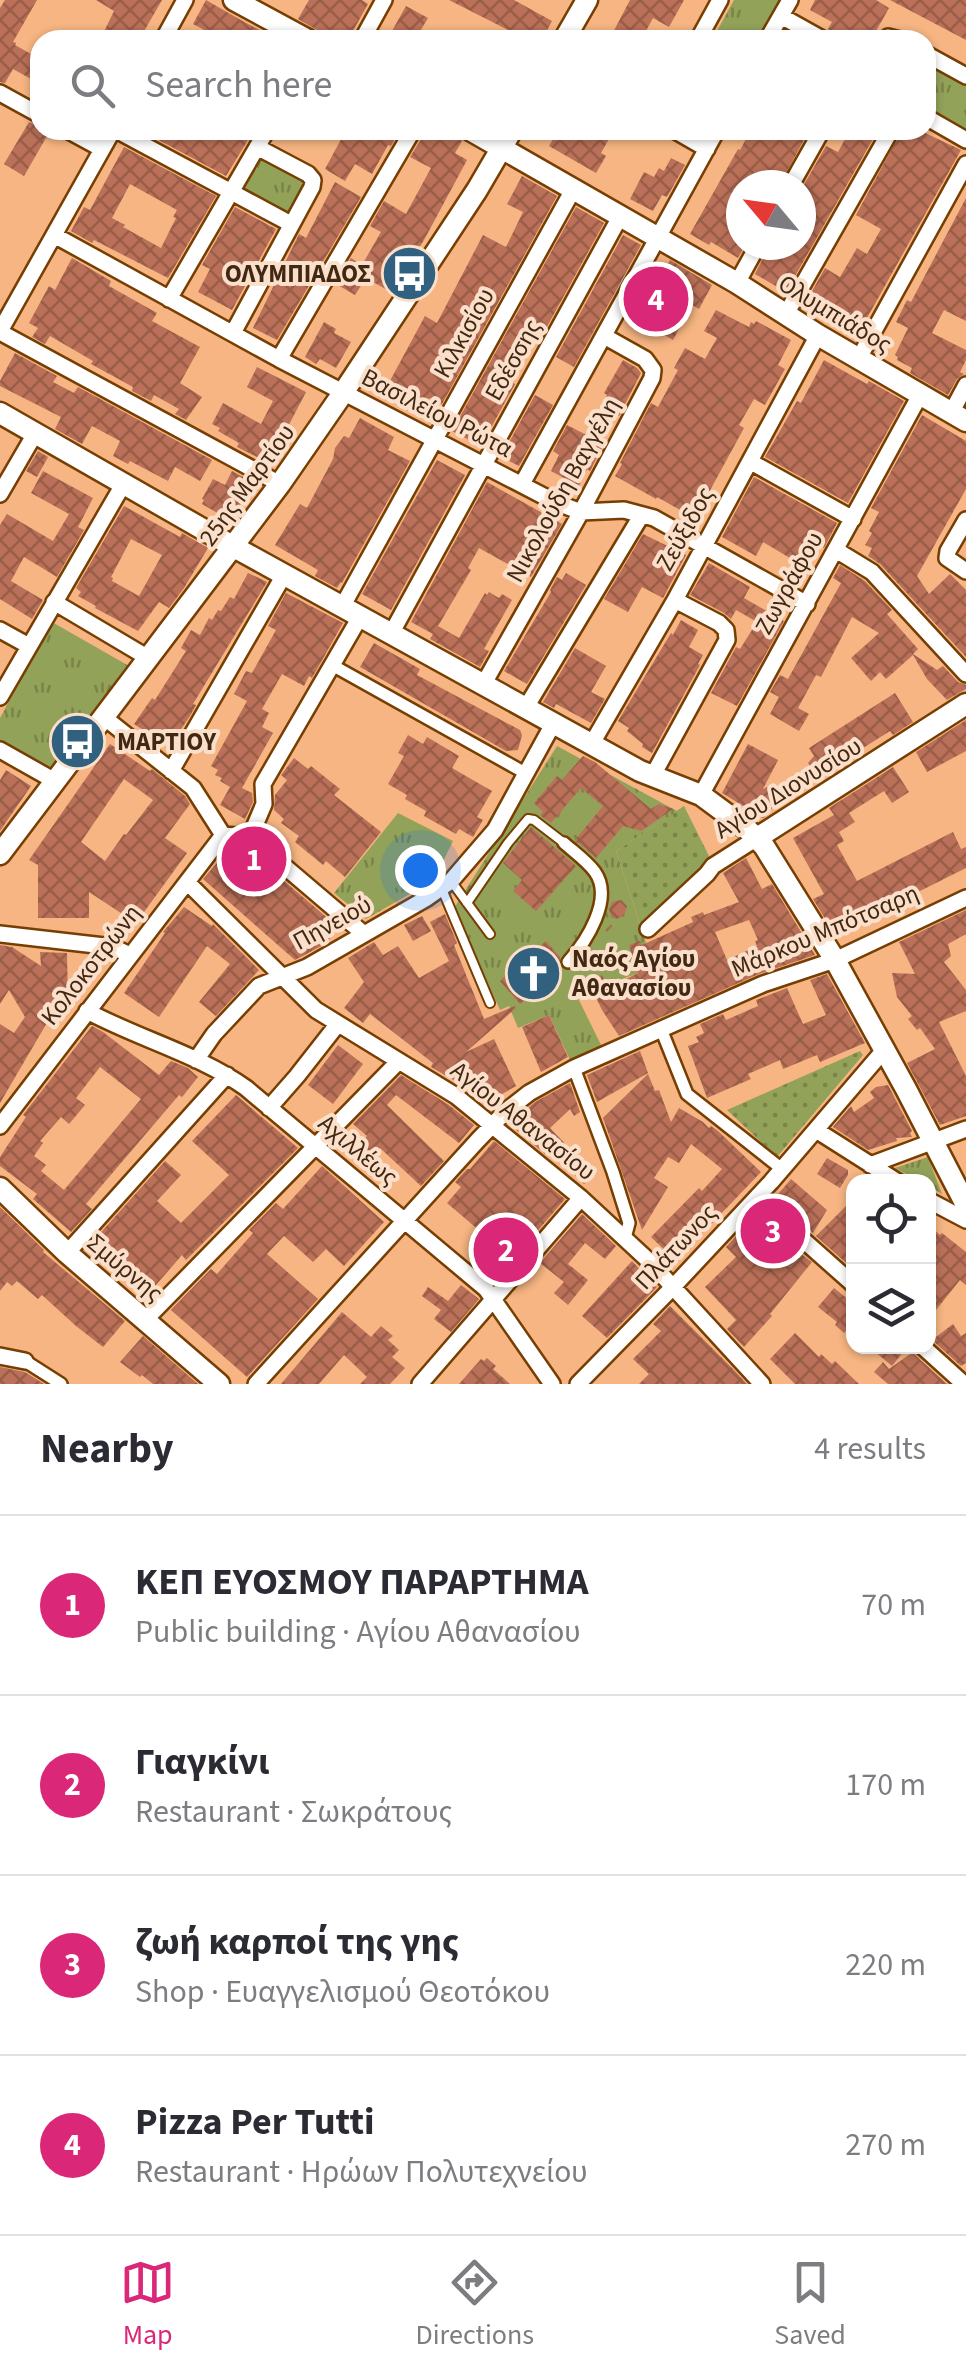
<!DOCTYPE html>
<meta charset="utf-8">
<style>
body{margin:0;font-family:"Source Sans 3",sans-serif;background:#f7f7f7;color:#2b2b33}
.controls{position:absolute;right:30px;bottom:30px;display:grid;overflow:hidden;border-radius:20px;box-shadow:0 2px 8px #0004}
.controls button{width:90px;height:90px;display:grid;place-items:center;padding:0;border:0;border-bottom:2px solid #e1e1e2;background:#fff;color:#2b2b33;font:50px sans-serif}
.compass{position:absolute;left:726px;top:170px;width:90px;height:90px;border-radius:50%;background:#fff;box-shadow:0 2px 8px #0004;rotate:299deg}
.you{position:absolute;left:420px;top:870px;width:35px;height:35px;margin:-25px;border:8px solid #fff;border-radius:50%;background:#1a73e8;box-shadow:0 0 0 15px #1a73e833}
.badge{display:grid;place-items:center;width:65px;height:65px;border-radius:50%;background:#db2777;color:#fff;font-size:32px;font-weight:700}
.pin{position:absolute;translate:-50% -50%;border:5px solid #fff;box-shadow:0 2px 10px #0006}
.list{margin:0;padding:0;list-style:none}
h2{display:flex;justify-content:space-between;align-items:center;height:130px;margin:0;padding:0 40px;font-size:42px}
h2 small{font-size:32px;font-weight:400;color:#7c7c81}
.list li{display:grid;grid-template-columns:65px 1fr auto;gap:30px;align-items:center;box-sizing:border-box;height:180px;padding:0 40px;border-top:2px solid #e1e1e2}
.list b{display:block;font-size:38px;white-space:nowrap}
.list p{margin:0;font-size:32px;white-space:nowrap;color:#7c7c81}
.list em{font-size:32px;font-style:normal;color:#7c7c81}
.icon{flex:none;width:55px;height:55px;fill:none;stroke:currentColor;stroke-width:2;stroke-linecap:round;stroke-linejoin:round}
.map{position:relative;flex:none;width:966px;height:1384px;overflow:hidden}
.search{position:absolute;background:#fff;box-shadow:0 2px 8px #0004;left:30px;right:30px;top:30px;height:110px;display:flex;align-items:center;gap:25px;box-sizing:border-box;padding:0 35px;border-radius:30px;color:#7c7c81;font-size:38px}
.sheet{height:850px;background:#fff}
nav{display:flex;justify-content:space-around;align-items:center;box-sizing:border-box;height:140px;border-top:2px solid #e1e1e2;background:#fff;font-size:28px;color:#7c7c81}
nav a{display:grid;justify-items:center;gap:5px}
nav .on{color:#db2777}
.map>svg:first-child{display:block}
.grass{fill:url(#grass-dots)}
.park{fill:url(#park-tufts)}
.pitch{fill:#93a259}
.building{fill:url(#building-cross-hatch);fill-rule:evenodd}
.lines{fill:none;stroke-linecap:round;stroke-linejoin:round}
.service-casing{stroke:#763e01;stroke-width:12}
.pedestrian-casing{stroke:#763e01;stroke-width:16}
.minor-casing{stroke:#763e01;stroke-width:20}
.tertiary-casing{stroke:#763e01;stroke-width:25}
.path{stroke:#a2734e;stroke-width:2.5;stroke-dasharray:8 5;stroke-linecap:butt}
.service{stroke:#fff;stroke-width:8}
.pedestrian{stroke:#fff;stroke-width:11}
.minor{stroke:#fff;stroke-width:15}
.tertiary{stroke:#fff;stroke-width:20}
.labels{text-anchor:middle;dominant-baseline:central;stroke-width:8;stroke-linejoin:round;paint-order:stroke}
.poi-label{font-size:25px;font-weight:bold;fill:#412813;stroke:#fadfcb;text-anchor:start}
.street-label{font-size:25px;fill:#412813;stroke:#fadfcb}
</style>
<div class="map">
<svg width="966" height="1384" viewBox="0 0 966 1384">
<defs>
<pattern id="grass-dots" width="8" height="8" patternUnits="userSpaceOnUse" patternTransform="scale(2.5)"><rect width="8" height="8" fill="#93a259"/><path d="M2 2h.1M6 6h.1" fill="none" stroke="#7a8448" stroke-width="1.8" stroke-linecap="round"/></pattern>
<pattern id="park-tufts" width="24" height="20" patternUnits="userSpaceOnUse" patternTransform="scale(2.5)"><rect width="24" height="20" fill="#93a259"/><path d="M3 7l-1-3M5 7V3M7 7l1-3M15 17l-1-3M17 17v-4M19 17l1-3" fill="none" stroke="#7a8448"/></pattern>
<pattern id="building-cross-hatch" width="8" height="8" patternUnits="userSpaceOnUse" patternTransform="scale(2.5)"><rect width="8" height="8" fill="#bb7159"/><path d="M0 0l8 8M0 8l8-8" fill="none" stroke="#9a5d48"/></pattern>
</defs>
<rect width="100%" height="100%" fill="#f6b582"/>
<path class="grass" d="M684 806 711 860 641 927 616 851Z
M860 1051 863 1055 777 1157 727 1110Z"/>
<path class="park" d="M734 0H786L764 40H712Z
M926 63 966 86V130L926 108Z
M259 155 309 183 289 219 239 190Z
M52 622 129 666 55 769 0 743V718Z
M557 746 677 811 616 851 654 967 577 996 603 1049 571 1062 549 1015 518 1028 509 1006 500 1010 454 908Z
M398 813 453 841 434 880 366 919 334 893Z
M928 1157 942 1194 929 1186 928 1182 920 1181 895 1168Z"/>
<path class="pitch" d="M389 845 414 865 378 910 353 889Z"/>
<path class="building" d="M5 0H37L13 42 16 43 15 45 40 59V84L13 69 5 83 0 82V8Z
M96 0H162L139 40H100L114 11Z
M206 0 239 19 278 40H206L210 33 193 24Z
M309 0H362L368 4 348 40H334L298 19Z
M449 0H514L552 21 542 40H510L514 33Z
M630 0H684L669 27 653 18 641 40H609Z
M815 0H876L889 8 871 40H837L828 29 832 22 810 10Z
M890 0H966V40Z
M406 6 428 18 415 40H387Z
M29 122 40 126V130L50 131 24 176 4 164Z
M140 130H254L226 176Z
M346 130H400L391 146 388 145 372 174 355 164 345 181 325 169Z
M430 130H445L458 137 462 141 455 153 467 160 424 240 408 265 405 264 389 291 366 278 355 295 336 284 351 258 362 265 381 232 370 226 384 201 406 214 431 168 410 157 423 136 426 138Z
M558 130H614L601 153 606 156 596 173 549 146Z
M751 130H809L780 185H741V245H745L738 258 711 242 709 245 690 234 738 149 740 150Z
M850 130H878L786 292 755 274 769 246 801 245V215L807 204 801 201V190L826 146 838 152Z
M902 130H919L961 150 858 334 805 304 825 268 840 277 857 248 867 254 881 229 856 215Z
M124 147 216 196 168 278 94 240 92 243 71 231 84 207 90 210ZM130 184 177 210 173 217 176 218 161 248 123 227 125 225 112 218Z
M671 158 685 165 667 197 662 195 653 211 630 199 644 172 654 177 659 168 664 171Z
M522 176 557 196 442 404 430 398 423 411 385 390 425 316 437 323 483 235 506 247 523 212 507 204Z
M335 182 361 197 277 340 253 328 299 234 306 238Z
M966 198V321L944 310 932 333 966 350V360L960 372 964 374 957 379 948 395 910 373 912 368 897 360 898 357 895 355 908 328 896 322 907 300 911 302Z
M235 207 276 229 232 310 198 292 210 269 202 265Z
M576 207 604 223 544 332 541 331 534 343 528 340 507 380 515 384 481 446 452 431Z
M623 235 641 245 574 367 556 357Z
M72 258 111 281 109 286 157 313 152 321 200 347 180 383 202 397 186 420 175 414 179 409 154 395 151 401 132 391 133 387 91 364 93 361 50 336 45 344 32 337 38 328 29 323 49 286 55 290Z
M670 260 712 285 699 309 692 305 673 340 656 330 660 322 642 312Z
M716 310 749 327 751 322 754 324 756 321 791 340 778 365 785 369 765 405 754 399 739 425 744 428 702 505 696 502 689 515 657 497 656 499 615 476 622 464 620 463 651 403 658 407 678 370 674 368 685 348 705 359 717 338 704 331Z
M324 322 336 329 334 333 351 342 336 368 320 359 316 364 305 357Z
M15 353 57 376 53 382 74 393 78 387 212 460 200 481 175 467 168 481 130 461 128 464 113 456 120 441 92 426 82 444 55 429 61 417 0 386V381Z
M623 360 637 368 641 373 619 416 601 406 607 395 604 393Z
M824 360 867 384 869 381 904 401 848 503 765 457 797 401 801 403Z
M257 367 306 392 269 463 237 447 239 443 218 431 220 428 212 424 223 403 261 424 273 401 247 387Z
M535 395 553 405 519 466 501 457Z
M922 415 966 441V489L917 576 929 594 950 574 966 590V657L880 564 868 556 872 548 865 545 872 533 869 531 879 512 871 508Z
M360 418 394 437 388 450 410 461 342 583 341 582 337 588 315 576 318 570 275 545 300 504 307 508 333 459 335 448 344 436 349 438Z
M567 425 604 444 590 471 587 469 579 486 551 471 559 455 553 451Z
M38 451 48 457 37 477 26 471Z
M437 460 465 475 391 610 362 594Z
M43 471 93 498 78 527 84 530 57 577 24 557 11 581 43 600 32 619 0 599V525L7 514 53 541 69 514 31 493Z
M232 471 253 482 231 521 202 504 204 500 202 499 213 479 225 485Z
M754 477 837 523 824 548 808 539 795 561 763 542 756 556 722 537Z
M487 482 562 524 531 577 479 548 468 568 471 570 434 633 438 626 459 638 485 593 487 595 489 592 499 598 502 594 512 600 484 649 489 651 480 667 430 639 433 634 411 622Z
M124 506 180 537 182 533 208 548 184 588 169 608 159 602 138 631 95 608 96 606 78 596 81 592 76 588ZM131 539 162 555 139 596 112 581 113 578 111 577Z
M643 534 686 555 663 598 642 587 628 612 604 599Z
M709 563 750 587 744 598 784 621 737 706 711 693 736 647 740 649 757 622 736 610 731 619 724 613 690 595Z
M840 565 865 581 892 610 887 614 918 649 913 654 937 670 943 666 958 682 966 685V689L947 700 927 679 913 655 886 679 880 672 871 681 851 658 879 633 852 617 821 677 816 675 798 708 809 714 799 731 770 714 779 697 770 692 780 675 788 679 841 583 833 578Z
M248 573 267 582 193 704 196 705 190 716 169 747 134 724 152 698 155 700 186 651 181 648 191 630 200 635 209 618 212 620 218 610 221 611 230 597 234 599Z
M566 573 586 585 527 684 504 671 551 592 550 590 557 577 562 580Z
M286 593 343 623 312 678 309 676 304 686 282 674 262 709 269 713 262 727 273 733 242 788 252 793 253 802 245 819 220 805 230 787 220 781 222 778 215 775 218 770 211 766 247 701 234 694 246 671 252 673 276 630 268 626Z
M681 620 698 630 689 647 703 655 698 664 700 665 652 753 642 747 643 744 627 731 629 728 618 721 671 633 673 635Z
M374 643 420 669 417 675 520 730 522 735 518 750 506 751 360 667Z
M575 648 606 666 591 692 605 699 591 723 556 704 554 708 543 702Z
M895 693 913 722 893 735 890 731 825 772 823 769 816 776 808 763 814 756 809 748Z
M966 720V751L927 772 916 752Z
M408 735 423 744 427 737 459 756 452 768 492 791 477 817 483 820 473 837 459 829 456 834 424 816 426 811 405 799 407 795 388 784 404 756 398 753Z
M110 744 150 771 152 769 185 796 190 804 165 838 187 853 136 923 89 892V918H38V865L29 860ZM124 779 153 800 126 835 124 834 105 861 81 842Z
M748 744 778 760 763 789 769 786 781 792 768 815 763 818 722 793Z
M583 756 595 762 651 809 659 804 673 809 641 831 623 826 596 858 575 840 603 806 581 788 551 823 540 815 543 812 534 803 557 776 562 780Z
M294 758 308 769 311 766 340 789 334 795 381 832 345 877 326 861 323 865 295 842 299 836 281 823 284 819 274 810 275 795 287 780 281 775Z
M893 767 909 792 892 803 884 791 849 813 855 822 839 832 844 841 837 845 857 881 953 832 961 849 966 847V868L846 928 844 924 832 930 813 899 824 894 793 838 834 815 829 808Z
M6 770 31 786 0 831V780Z
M531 827 576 866 536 911 513 891 522 880 503 863Z
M231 847 246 848 339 928 325 944 295 960 203 879Z
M746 858 762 889 772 884 815 955 759 974 619 1036 602 1010 587 979 602 975 608 988 638 973 629 945 640 941 642 945 693 922 691 917 703 912 704 915 739 902 723 873ZM749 920 758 940 755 941 757 946 727 960 715 932Z
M621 900 627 906 624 916 616 919 611 916 609 909 612 902Z
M184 907 212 926 213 924 259 970 216 1016 199 1002 230 964 207 946 159 1017 124 993 165 933 163 932Z
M966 910V934L948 944 951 956 944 962 966 990V1011L939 1022 966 1076V1116L940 1125 907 1063 935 1049 920 1028 917 1030 908 1019 912 1016 897 997 892 973 915 974 899 942Z
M445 914 457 943 454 945 484 1019 515 1006 516 1008 466 1052 494 1039 516 1086 490 1101 431 1067 433 1063 370 1014 363 1023 344 1008 364 982 348 958 374 942 383 955 398 946 419 978 449 961 430 922Z
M422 916 431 931 413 941 404 925Z
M546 941 560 957 559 964 562 969 520 1004 500 981Z
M0 945 12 947 41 966 40 952 67 953 68 1003 58 1004 0 1103V1024L14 1033 25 1017 9 990 0 1004Z
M827 974 865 1043 820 1062 817 1055 783 1069 780 1060 748 1074 751 1079 707 1098 688 1046 699 1042 696 1037 704 1033 700 1024 723 1014 726 1020 758 1006 756 1000 787 988 803 1024 826 1015 810 980Z
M549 1015 568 1057 541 1072 522 1027Z
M92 1026 103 1032 159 1075 171 1061 188 1068 198 1077 182 1097 179 1095 86 1204 92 1209 71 1232 33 1199 37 1194 0 1166V1157L26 1117 23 1115ZM100 1067 141 1099 64 1190 41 1171 46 1165 34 1156 43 1143 40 1141 61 1117 69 1124 85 1105 76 1098Z
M338 1045 363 1064 333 1104 308 1085Z
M640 1051 648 1073 597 1102 587 1075Z
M648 1074 655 1091 659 1090 671 1122 679 1108 703 1122 709 1128 711 1126 718 1131 761 1172 676 1261 651 1237 699 1188 702 1191 722 1169 691 1144 679 1163 668 1157 654 1178 668 1187 642 1230 603 1118Z
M401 1075 449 1105 474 1125 459 1143 396 1095 387 1105 444 1161 421 1186 380 1148 372 1157 359 1145 367 1136 353 1124Z
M570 1083 580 1112 574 1116 570 1109 550 1128 594 1174 584 1184 550 1149 545 1154 509 1124 535 1102Z
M888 1085 912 1131 910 1133 912 1137 896 1138 897 1141 868 1150 833 1127 851 1106 854 1112 874 1098 870 1092 876 1087Z
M236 1095 298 1148 186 1260 182 1255 149 1293 103 1254 98 1260 86 1249 165 1161 181 1175 157 1201 181 1223 229 1175 192 1141Z
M494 1141 565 1199 508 1265 488 1248 491 1245 479 1234 481 1232 447 1203 461 1187 455 1182 467 1169H470Z
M827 1158 848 1170V1175L840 1188 817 1174Z
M322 1166 384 1222 344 1266 326 1249 313 1262 284 1236 267 1254 318 1299 247 1377 171 1310 211 1269 217 1274 253 1233 249 1230 276 1203 283 1209Z
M791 1179 827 1210 813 1233 774 1199Z
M854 1198V1270L816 1236Z
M0 1207 44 1250 43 1252 125 1321 103 1347 76 1326 42 1295 38 1299 17 1281 12 1286 7 1282 0 1291Z
M582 1214 616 1246 605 1259 585 1243 568 1264 588 1280 568 1305 554 1293 564 1282 540 1263Z
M757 1214 779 1233 776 1236 812 1262 770 1314 772 1316 744 1347 727 1329 736 1320 705 1287 736 1257 726 1247Z
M928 1224 940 1235 942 1233 966 1252V1285L960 1280 928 1320Z
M632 1261 657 1287 607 1338 582 1316Z
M461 1285 479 1299 451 1332 434 1319 441 1310 422 1296 428 1287 448 1301Z
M834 1288 854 1304V1335L847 1330 844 1333 835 1325 837 1322 818 1307Z
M670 1306 736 1372 747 1384H639L649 1374 633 1359 661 1331 653 1324Z
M342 1312 371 1337 381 1326 393 1336 388 1340 399 1350 392 1357 405 1368 390 1384H360L367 1377 344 1355 319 1384H281Z
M953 1324 961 1336 966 1333V1363L961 1366 932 1340Z
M795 1333 819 1357 821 1354 832 1364 835 1361 859 1384H795L770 1359Z
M143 1336 198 1384H153L142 1375 140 1377 120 1362Z
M868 1346H908L892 1366Z
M913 1352 914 1354 947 1384H888L874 1372 883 1362 889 1369Z
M487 1358 496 1366 493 1369 510 1384H459L481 1359 484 1361Z
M0 1367 25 1372 44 1384H0Z"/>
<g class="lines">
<defs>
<path id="service" d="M451 881 490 934
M442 889 490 1003
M467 903 508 843 528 819 534 820 564 843"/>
<path id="pedestrian" d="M332 665 527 774
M564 843C574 852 587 861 595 872 614 899 586 942 568 962
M661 1029 687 1094 782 1169
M574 1068 613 1172 629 1223 625 1238
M25 1361 61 1384"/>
<path id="minor" d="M781 16 824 40
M163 40 185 0
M362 40 384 0
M698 40 720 0
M767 40 790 0
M885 40 888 37 900 40
M926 54 966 76
M0 93 40 115
M926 117 966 140
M67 130 102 149
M116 130 291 224
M674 130 707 149
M791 185 822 130
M54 235 279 359 555 502 581 512 624 510 654 518 807 604
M737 283 758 245
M169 299 267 130
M786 314 891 130
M0 331 113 130
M0 332 280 484
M233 333 312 187 313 180 308 174 257 147
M859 358 966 164
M279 359 413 130
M951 413 966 385
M751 462 853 519
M522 484 717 130
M0 494 36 432
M966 520 948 551 947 558 966 571
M836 550 872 572 966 674
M54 602 150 659
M342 607 574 188
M0 630 29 646
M391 634 621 215
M483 685 581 512 652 378 653 370 645 359 604 336
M0 697 124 483
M525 709 641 516
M105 718 193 788 223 835 250 837 364 934
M591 745 675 600 818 335
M0 750 55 781
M171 771 284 575
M652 777 727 640 726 630 719 623 675 600
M701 795 920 395
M250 837 264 804 263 784 360 617
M187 882 316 1010 456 1096 581 1198 650 1262 762 1384
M648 929 707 874 713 866 757 838
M0 934 113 947 130 955
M87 1011C139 1039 198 1054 246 1088L486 1289 552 1384
M196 1060 214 1034 259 986 307 967 427 898 451 881 495 830 553 724
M269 1108 297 1076 337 1025
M0 1126 223 835
M816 1130 898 1182
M870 1165 966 1129
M756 1198 854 1285
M928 1200 966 1220
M67 1253 227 1075
M146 1319 398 1062
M922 1346 964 1384
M0 1356 25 1361
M256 1384 478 1140 506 1111 529 1093 574 1068 763 984 835 960 966 898
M420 1384 581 1198
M578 1384 673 1287 771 1182 885 1049"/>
<path id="tertiary" d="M234 0 308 40
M564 40 587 0
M470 130 737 283 818 335 966 421
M0 413 234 547 640 771 701 795 747 829 764 846 835 960 906 1089 966 1205
M757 838 966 704
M0 854 280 484 343 393 477 190 512 130
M0 1188 67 1253 219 1384"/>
</defs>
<use href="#service" class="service-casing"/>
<use href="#pedestrian" class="pedestrian-casing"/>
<use href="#minor" class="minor-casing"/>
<use href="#tertiary" class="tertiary-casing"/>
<path class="path" d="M606 931 613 924
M586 965C596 968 620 966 632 965"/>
<use href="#service" class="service"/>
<use href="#pedestrian" class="pedestrian"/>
<use href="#minor" class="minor"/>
<use href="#tertiary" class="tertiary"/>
</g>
<defs>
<symbol id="bus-disc" viewBox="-11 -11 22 22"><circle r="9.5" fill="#31617f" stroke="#fadfcb"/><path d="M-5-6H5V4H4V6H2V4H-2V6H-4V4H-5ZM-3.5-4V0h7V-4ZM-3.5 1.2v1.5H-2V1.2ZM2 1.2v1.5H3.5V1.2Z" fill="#fff"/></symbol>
<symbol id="church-disc" viewBox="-11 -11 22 22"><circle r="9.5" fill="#31617f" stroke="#fadfcb"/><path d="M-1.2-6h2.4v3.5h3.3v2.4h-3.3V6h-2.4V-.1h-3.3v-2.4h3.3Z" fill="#fff"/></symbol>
</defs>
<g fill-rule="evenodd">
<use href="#bus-disc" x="378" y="242" width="63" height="63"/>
<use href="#bus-disc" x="46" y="710" width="63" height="63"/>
<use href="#church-disc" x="502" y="942" width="63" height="63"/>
</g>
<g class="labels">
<g class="poi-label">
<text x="371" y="274" text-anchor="end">ΟΛΥΜΠΙΑΔΟΣ</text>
<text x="117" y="742">ΜΑΡΤΙΟΥ</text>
<text x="572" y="959">Ναός Αγίου<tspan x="572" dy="29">Αθανασίου</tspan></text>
</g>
<g class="street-label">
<text transform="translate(835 314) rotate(31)">Ολυμπιάδος</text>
<text transform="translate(464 333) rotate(-61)">Κιλκισίου</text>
<text transform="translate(513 360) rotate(-61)">Εδέσσης</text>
<text transform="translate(437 413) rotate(27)">Βασιλείου Ρώτα</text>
<text transform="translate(247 485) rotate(-54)">25ης Μαρτίου</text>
<text transform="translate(563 490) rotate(-61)">Νικολούδη Βαγγέλη</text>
<text transform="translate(685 529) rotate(-61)">Ζεύξιδος</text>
<text transform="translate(789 583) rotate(-61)">Ζωγράφου</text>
<text transform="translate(788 788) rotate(-32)">Αγίου Διονυσίου</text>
<text transform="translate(332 923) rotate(-29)">Πηνειού</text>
<text transform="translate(825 931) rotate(-23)">Μάρκου Μπότσαρη</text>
<text transform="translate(91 965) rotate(-52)">Κολοκοτρώνη</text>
<text transform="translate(523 1121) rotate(38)">Αγίου Αθανασίου</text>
<text transform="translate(358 1150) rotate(40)">Αχιλλέως</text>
<text transform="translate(676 1247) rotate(-47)">Πλάτωνος</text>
<text transform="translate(125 1268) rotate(40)">Σμύρνης</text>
</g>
</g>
</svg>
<div class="controls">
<button><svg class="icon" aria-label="locate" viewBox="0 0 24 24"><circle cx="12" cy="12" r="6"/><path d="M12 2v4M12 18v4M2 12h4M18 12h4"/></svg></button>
<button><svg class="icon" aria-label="layers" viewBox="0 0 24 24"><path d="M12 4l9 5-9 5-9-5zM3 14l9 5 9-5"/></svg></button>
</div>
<svg class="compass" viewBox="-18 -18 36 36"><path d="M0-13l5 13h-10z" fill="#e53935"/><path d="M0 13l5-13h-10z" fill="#7c7c81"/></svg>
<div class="you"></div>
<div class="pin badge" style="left:254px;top:859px">1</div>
<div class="pin badge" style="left:506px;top:1250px">2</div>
<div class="pin badge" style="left:773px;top:1231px">3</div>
<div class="pin badge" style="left:656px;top:299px">4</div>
<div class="search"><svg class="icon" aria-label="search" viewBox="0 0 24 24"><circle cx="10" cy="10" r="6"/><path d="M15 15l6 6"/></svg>Search here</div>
</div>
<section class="sheet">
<h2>Nearby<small>4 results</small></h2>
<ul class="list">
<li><span class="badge">1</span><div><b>ΚΕΠ ΕΥΟΣΜΟΥ ΠΑΡΑΡΤΗΜΑ</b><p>Public building · Αγίου Αθανασίου</p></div><em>70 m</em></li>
<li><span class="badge">2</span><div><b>Γιαγκίνι</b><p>Restaurant · Σωκράτους</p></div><em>170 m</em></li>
<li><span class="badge">3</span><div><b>ζωή καρποί της γης</b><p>Shop · Ευαγγελισμού Θεοτόκου</p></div><em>220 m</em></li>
<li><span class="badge">4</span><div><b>Pizza Per Tutti</b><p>Restaurant · Ηρώων Πολυτεχνείου</p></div><em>270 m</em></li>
</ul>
</section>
<nav>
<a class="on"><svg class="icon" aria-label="map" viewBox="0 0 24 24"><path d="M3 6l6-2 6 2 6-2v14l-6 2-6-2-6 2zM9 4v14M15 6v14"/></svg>Map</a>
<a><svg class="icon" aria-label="directions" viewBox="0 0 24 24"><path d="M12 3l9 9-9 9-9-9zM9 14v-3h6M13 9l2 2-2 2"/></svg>Directions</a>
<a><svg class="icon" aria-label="saved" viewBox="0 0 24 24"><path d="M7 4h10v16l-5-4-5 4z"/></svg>Saved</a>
</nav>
